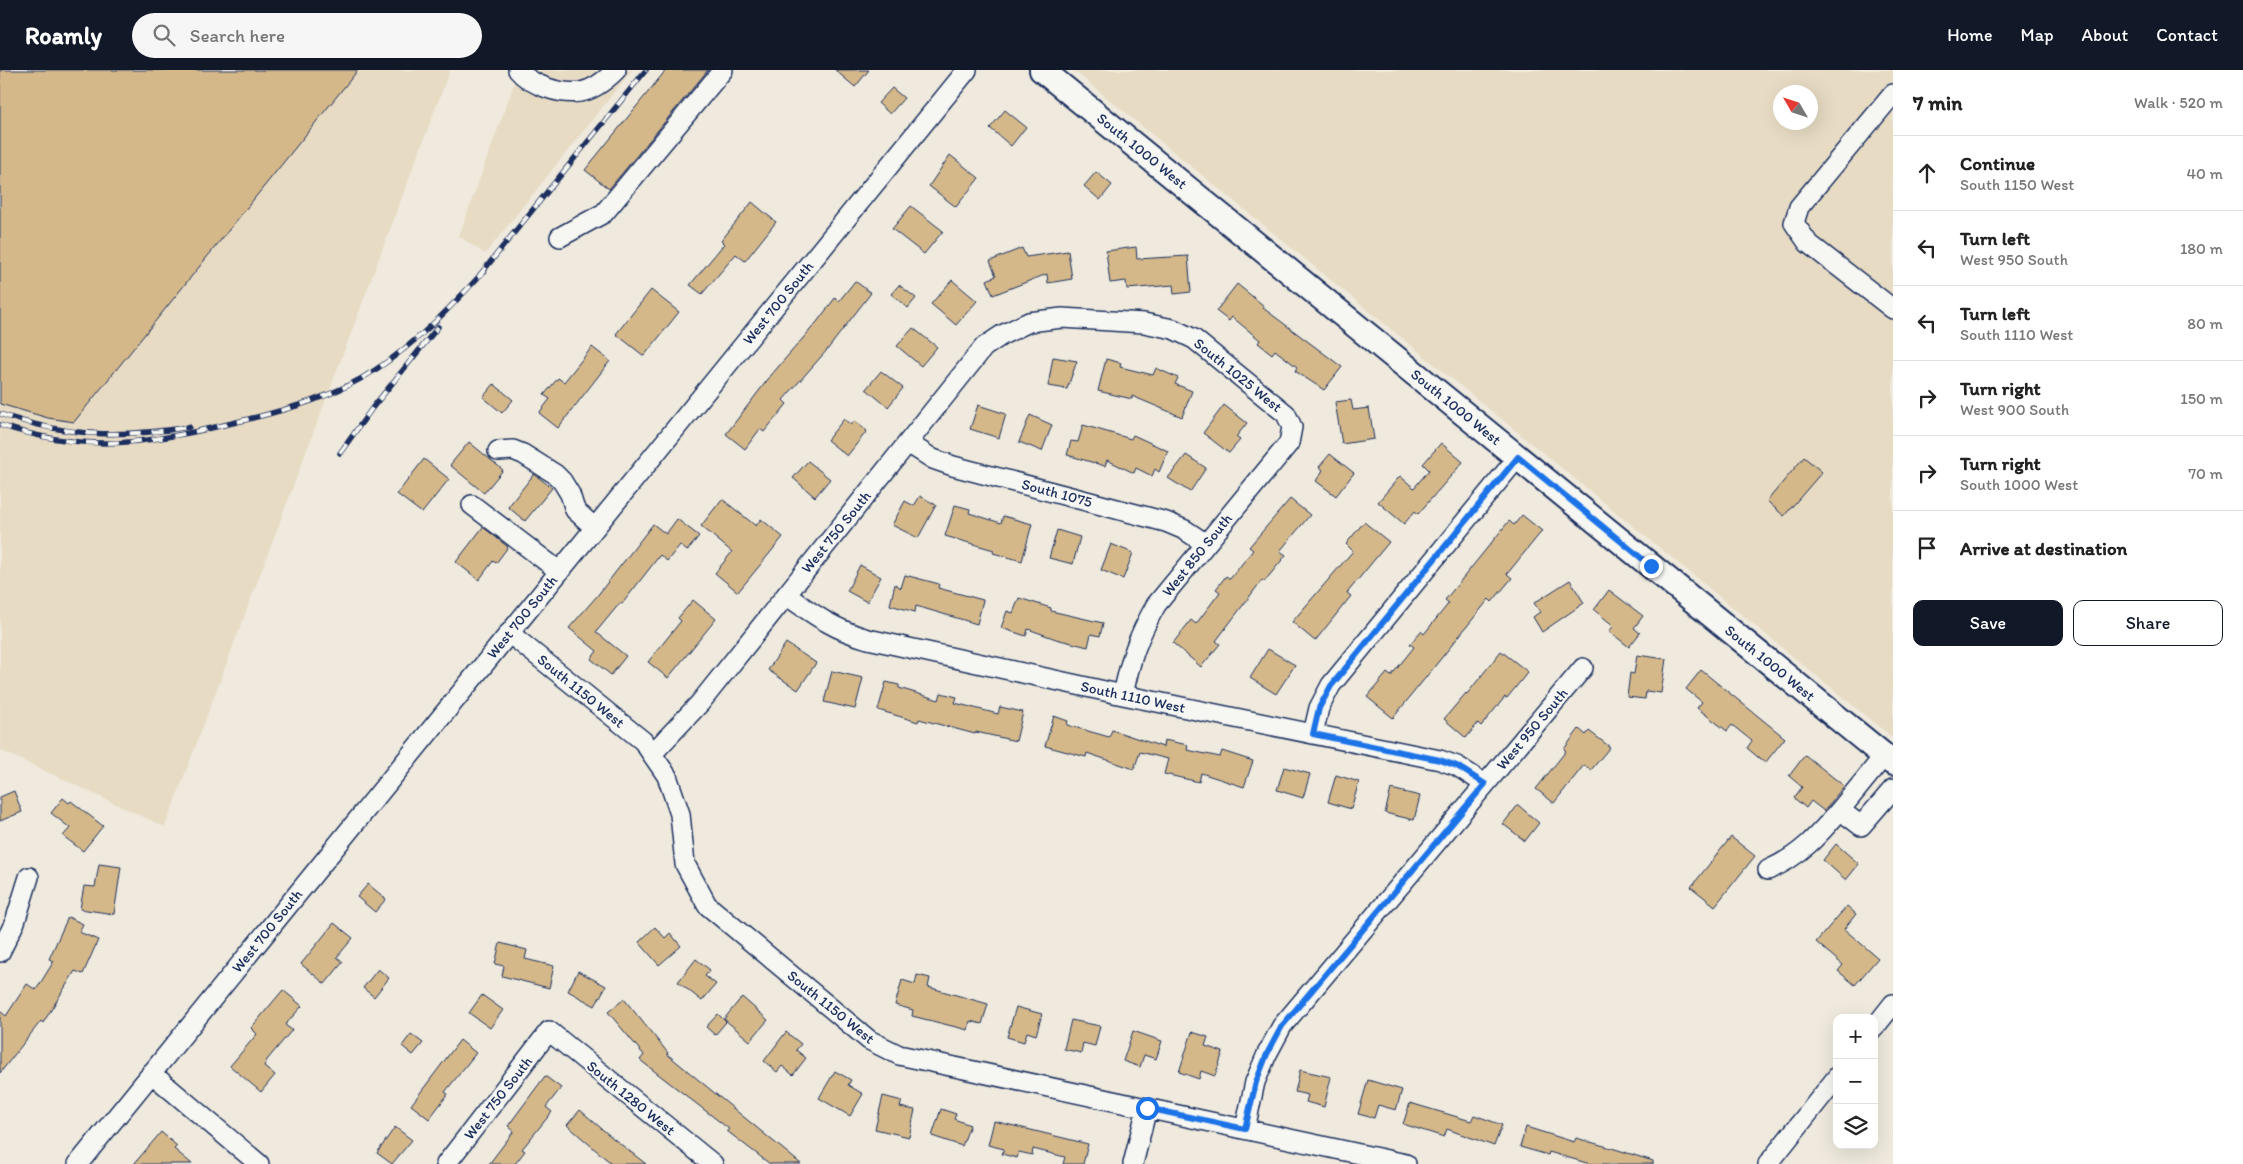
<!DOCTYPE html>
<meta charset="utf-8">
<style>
body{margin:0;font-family:Itim,sans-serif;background:#f6f6f6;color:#222}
.controls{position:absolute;right:15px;bottom:15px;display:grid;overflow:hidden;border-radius:10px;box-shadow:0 5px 20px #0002}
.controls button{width:45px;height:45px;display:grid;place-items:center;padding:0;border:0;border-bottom:1px solid #e0e0e0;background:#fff;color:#222;font:25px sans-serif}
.compass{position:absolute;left:1773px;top:15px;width:45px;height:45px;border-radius:50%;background:#fff;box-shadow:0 5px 20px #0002;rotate:309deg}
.stop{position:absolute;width:15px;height:15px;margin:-11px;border:4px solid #1a73e8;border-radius:50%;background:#fff}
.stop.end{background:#1a73e8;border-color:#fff;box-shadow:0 1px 5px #0008}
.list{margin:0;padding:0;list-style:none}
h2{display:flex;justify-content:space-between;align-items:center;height:65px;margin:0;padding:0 20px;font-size:21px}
h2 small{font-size:16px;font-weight:400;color:#767676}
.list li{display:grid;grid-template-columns:32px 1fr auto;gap:15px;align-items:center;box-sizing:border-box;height:75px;padding:0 20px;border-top:1px solid #e0e0e0}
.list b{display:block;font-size:19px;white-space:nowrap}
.list p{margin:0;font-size:16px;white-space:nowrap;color:#767676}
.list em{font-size:16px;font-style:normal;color:#767676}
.actions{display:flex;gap:10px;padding:15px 20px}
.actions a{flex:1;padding:11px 0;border:1px solid #111827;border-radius:10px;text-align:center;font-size:18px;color:#111827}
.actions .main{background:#111827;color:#fff}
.icon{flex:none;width:28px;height:28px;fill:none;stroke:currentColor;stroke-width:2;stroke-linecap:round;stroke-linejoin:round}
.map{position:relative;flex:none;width:1893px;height:1094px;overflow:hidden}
header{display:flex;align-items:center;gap:30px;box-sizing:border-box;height:70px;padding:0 25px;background:#111827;color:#fff}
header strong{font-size:24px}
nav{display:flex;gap:28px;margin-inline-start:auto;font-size:18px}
.search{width:350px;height:45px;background:#f6f6f6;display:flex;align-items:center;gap:12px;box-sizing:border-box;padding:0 18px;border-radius:28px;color:#767676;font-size:19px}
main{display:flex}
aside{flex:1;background:#fff}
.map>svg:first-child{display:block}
.built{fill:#e7dbc4;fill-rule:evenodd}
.building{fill:#d5b889;stroke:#1b2f5e}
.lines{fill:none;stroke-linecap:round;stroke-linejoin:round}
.minor-casing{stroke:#1b2f5e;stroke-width:22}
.major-casing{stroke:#1b2f5e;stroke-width:28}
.minor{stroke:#f6f6f2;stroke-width:19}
.major{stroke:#f6f6f2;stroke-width:24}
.rail-casing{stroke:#1b2f5e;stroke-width:5.5}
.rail{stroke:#f6f6f2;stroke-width:4;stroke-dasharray:11;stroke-linecap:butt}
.route{stroke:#1a73e8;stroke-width:6}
.labels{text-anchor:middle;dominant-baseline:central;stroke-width:4.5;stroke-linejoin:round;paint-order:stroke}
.street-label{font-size:15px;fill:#1b2f5e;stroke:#f6f6f2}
</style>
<header>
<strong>Roamly</strong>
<div class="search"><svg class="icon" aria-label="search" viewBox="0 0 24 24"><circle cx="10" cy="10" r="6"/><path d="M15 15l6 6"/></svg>Search here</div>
<nav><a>Home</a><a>Map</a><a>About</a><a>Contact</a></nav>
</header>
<main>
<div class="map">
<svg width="1893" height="1094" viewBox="0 0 1893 1094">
<rect width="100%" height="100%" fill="#efeadd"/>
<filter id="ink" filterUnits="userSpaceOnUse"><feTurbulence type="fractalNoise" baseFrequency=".02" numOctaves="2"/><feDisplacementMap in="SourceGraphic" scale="10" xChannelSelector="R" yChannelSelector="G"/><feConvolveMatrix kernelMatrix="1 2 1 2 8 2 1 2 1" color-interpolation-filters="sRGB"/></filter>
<g filter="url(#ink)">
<path class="built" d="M0 0H450L165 757 0 680Z
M519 0H632L485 184 459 166Z
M1073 0H1893V668ZM1780 22H1810V52H1780Z"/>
<path class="building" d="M0 0H358L74 352 48 348 0 334Z
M666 0H708L609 119 585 100Z
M835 0H869L855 17Z
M892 18 904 28 890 44 878 33Z
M1005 40 1026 57 1011 76 990 58Z
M950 85 979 108 956 137 929 116Z
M1096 102 1112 115 1100 130 1084 116Z
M752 132 776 152 745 191 736 184 702 224 690 215 724 174 721 171Z
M911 136 943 161 924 184 892 159Z
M1136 177 1137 189 1188 186 1191 222 1174 224 1173 215 1127 219 1126 211 1110 213 1106 181Z
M1022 178 1026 187 1068 181 1072 209 1048 213 1047 204 993 225 987 210 996 206 990 191Z
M952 210 977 231 956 255 931 234Z
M855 211 871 223 827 280 783 330 787 334 764 362 760 359 745 379 726 364 772 304 817 252 835 228 839 231Z
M1237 214 1264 236 1263 238 1342 297 1324 320 1295 301 1297 297 1275 280 1272 284 1258 273 1260 270 1232 247 1229 251 1216 241Z
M899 215 916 228 908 238 891 224Z
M651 220 679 242 644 286 616 264Z
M913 258 937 277 921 296 897 276Z
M592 277 610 291 558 358 539 343 550 329 544 325 558 308 564 312Z
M1053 287 1077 291 1067 319 1048 316Z
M1106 289 1121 293 1120 297 1153 305 1156 298 1178 308 1175 314 1192 321 1182 347 1132 326V329L1098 321Z
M881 301 903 318 888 337 866 319Z
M494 314 513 330 502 343 483 327Z
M1351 330 1353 340 1369 338 1374 369 1342 374 1335 332Z
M978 335 1006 344 999 368 970 359Z
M1224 335 1247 353 1236 367 1240 370 1229 383 1203 363Z
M1030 345 1052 355 1042 381 1019 372Z
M844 349 851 355 854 351 867 361 847 386 827 370Z
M1083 355 1131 369 1133 365 1168 381 1159 402 1155 399 1152 406 1136 398 1134 403 1107 390 1105 396 1067 385 1071 371 1078 372Z
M469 372 503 400 484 423 450 395Z
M1441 373 1463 392 1418 444 1415 441 1404 454 1378 432 1400 406 1414 418 1429 400 1423 394Z
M1330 384 1354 403 1336 426 1316 411 1323 400 1319 397Z
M1186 385 1206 398 1190 422 1168 408Z
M1804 387 1822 402 1784 446 1767 431Z
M424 389 449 409 422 443 397 424Z
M808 391 830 409 815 427 793 408Z
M534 404 552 418 525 451 508 437Z
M920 426 936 435 918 468 892 455 905 431 914 436Z
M722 429 756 456 761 449 783 467 738 522 715 503 732 482 701 456Z
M1290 429 1310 445 1280 481 1286 485 1264 512 1262 510 1216 571 1220 574 1201 597 1173 573 1191 550 1196 554 1220 522 1216 519 1226 506 1230 509 1253 480 1249 477Z
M955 435 970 439 969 443 1001 453 1003 446 1032 454 1022 491 993 483 994 480 945 466Z
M1522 445 1542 461 1507 504 1512 508 1492 532 1489 529 1393 648 1367 627 1387 603 1391 606 1414 577 1410 574 1421 561 1424 564 1449 533 1445 530 1509 451 1514 455Z
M677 449 699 466 687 481 680 475 667 491 660 485 622 534 620 533 596 562 626 586 611 605 591 589 597 581 569 558 597 526 653 454 666 464Z
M1364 452 1389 472 1347 523 1351 526 1315 571 1292 552 1353 481 1346 474Z
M483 457 508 477 496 493 493 491 479 510 456 492Z
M1057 460 1080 467 1073 494 1049 488Z
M1111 474 1133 483 1123 509 1101 500Z
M860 495 881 507 867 532 847 521Z
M905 505 939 514 938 518 983 530 977 554 916 536 915 542 890 535 895 514 901 518Z
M1570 510 1584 533 1542 562 1533 547 1540 542 1534 533Z
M1609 520 1643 546 1634 558 1640 563 1629 577 1609 561 1614 556 1594 540Z
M1019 528 1051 538V541L1103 553 1100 566 1091 564 1088 577 1056 569 1028 559 1026 566 1001 558 1007 541 1013 543Z
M693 530 716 549 668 608 648 592 681 551 678 548Z
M786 573 816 593 798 620 768 600Z
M1268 579 1295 595 1276 624 1250 608Z
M1501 581 1528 602 1507 628 1505 627 1481 656 1478 653 1466 668 1444 649 1466 623 1467 624Z
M1637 585 1666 589 1661 623 1646 621 1645 629 1627 627 1630 603 1634 604Z
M1701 600 1785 668 1765 693 1747 678 1752 671 1732 655 1727 661 1697 638 1702 632 1686 619Z
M832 601 863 608 855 639 824 632Z
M886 612 899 615V618L939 630 941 623 957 627 955 633 998 644 1000 637 1023 642 1016 671 976 662 975 664 919 649 918 652 878 640Z
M1054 646 1068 651 1067 655 1109 667 1112 660 1163 677 1164 670 1188 675 1187 680 1220 687 1222 681 1253 691 1244 717 1201 703 1199 712 1164 704 1168 689 1140 682 1134 699 1087 683 1086 687 1045 676Z
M1579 659 1586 665 1589 661 1610 677 1591 700 1584 695 1554 733 1536 719 1566 681 1564 679Z
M1805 685 1844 716 1824 741 1811 731 1806 738 1794 728 1802 717 1789 706Z
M1284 697 1310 704 1303 728 1277 720Z
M1336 705 1359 712 1351 739 1328 732Z
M1391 719 1420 726 1414 750 1385 743Z
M14 721 22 742 0 751V727Z
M63 728 69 733 71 731 103 756 83 781 63 766 70 758 51 743Z
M1518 735 1539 753 1525 771 1503 754Z
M1731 767 1755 786 1715 836 1691 817Z
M1836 774 1859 794 1846 810 1823 790Z
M99 794 121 797 114 844 80 839 84 816 95 817Z
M368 814 386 829 375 842 357 827Z
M1847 836 1856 844 1844 859 1878 888 1855 915 1838 901 1843 895 1816 872Z
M68 847 83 854 79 862 98 870 83 904 75 901 43 953 41 951 0 1003V941L6 946 27 914 36 920 54 891 49 889Z
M334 853 353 868 337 887 343 892 325 914 301 894Z
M655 857 665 868 670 863 681 876 659 895 639 872Z
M500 873 527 880 525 889 554 896 549 918 502 906 504 896 495 894Z
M696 889 710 900 705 906 716 914 702 931 678 912Z
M378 899 389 908 374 927 363 918Z
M578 901 606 916 595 936 568 921Z
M917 905 930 908 928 917 988 934 982 954 970 951 968 960 912 946 913 940 895 935 902 910 915 914Z
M283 920 302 936 285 955 292 960 267 990 264 996 275 1005 261 1022 230 996 257 964 251 958Z
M482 925 503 940 490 958 469 943Z
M742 927 768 950 750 971 724 949Z
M624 929 668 983 667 984 801 1094H770L727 1061 729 1059 640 990 644 985 608 942Z
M1016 937 1042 944 1036 965 1027 962 1024 972 1007 967Z
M718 944 726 952 715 965 706 957Z
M1071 950 1100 956 1095 976 1083 973 1081 983 1064 979Z
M1133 961 1162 971 1156 989 1144 985 1140 997 1123 991Z
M786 962 801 974 796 980 806 988 793 1005 782 996 777 1002 764 991Z
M1192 962 1208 967 1205 976 1223 982 1215 1006 1201 1001 1199 1009 1179 1002Z
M411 964 423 973 413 985 402 976Z
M460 970 476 983 445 1022 448 1024 429 1049 411 1035Z
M1300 1000 1331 1007 1324 1037 1306 1032 1308 1025 1295 1022Z
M835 1001 851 1010 848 1015 863 1024 850 1046 819 1028Z
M545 1006 561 1018 546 1037 552 1042 522 1079 525 1081 515 1094H489L514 1061 508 1056Z
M1368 1010 1402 1020 1396 1040 1378 1035 1374 1048 1358 1044Z
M883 1026 902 1031 900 1037 915 1040 909 1067 875 1059Z
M1410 1033 1471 1051 1474 1045 1502 1055 1494 1076 1447 1059 1444 1067 1403 1054Z
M941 1039 956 1044 954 1049 970 1055 962 1076 932 1066Z
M580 1040 609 1065 646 1094H613L605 1088 567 1055Z
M994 1051 1088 1074 1083 1094H1063L1065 1087 1033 1079 1032 1085 1019 1082 1017 1088 1002 1084 1004 1079 988 1075Z
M395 1057 412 1070 392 1094 377 1083Z
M1526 1057 1574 1072 1576 1068 1615 1079 1653 1091V1094H1590L1549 1082 1548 1085 1520 1077Z
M161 1062 177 1076 174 1079 192 1094H134Z"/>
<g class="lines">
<defs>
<path id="minor" d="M518 0C530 15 561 25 580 22 594 20 606 10 616 0
M1893 24 1799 137 1794 153 1808 173 1893 239
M560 167 604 143 723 0
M908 373 933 389 953 396 1166 452 1185 460 1206 474
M498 381 513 380 523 384 555 404 562 411 570 424 575 440 595 458
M472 435 559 501
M786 525C814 545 835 560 868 569L1123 625 1440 690 1457 696 1485 714
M509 563 643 671 667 706 680 744 685 794 707 835 869 970 899 985 1406 1094
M1313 664 1319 638 1331 615 1518 387
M652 684 700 633 984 277 1002 265 1029 252 1062 248 1144 253 1173 259 1194 269 1286 344 1292 357 1289 373 1156 535C1137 569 1131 587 1123 625
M1884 686 1840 740 1861 756 1893 719
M1768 800C1800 786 1817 767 1840 740
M0 882 15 852 29 807
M1874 958 1893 934
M151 1003 259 1094
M1245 1059 1255 1012 1267 984 1282 956 1583 598
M78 1094 967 0
M446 1094 549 961 713 1094
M1133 1094 1147 1038
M1768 1094 1837 1007"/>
<path id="major" d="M1042 0 1893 693"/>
</defs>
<use href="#minor" class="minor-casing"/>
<use href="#major" class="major-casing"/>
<use href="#minor" class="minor"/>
<use href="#major" class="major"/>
<defs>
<path id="rail" d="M479 206 646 0
M0 344C68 367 119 368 189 357
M0 355C93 386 154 372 245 350 290 339 336 326 375 300 417 273 451 237 484 201
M340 383 373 337 438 257"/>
</defs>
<use href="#rail" class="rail-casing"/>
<use href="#rail" class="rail"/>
</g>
</g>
<g class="lines" filter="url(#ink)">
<path class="route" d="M1147 1038 1245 1059 1256 1012 1267 984 1282 956 1485 714 1457 696 1440 690 1313 664 1319 638 1331 616 1518 387 1651 496"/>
</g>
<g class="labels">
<g class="street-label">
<text transform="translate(1142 81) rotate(39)">South 1000 West</text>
<text transform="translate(778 233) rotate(-51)">West 700 South</text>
<text transform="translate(1238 305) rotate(39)">South 1025 West</text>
<text transform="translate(1456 337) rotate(39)">South 1000 West</text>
<text transform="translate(1057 423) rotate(15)">South 1075</text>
<text transform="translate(836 462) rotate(-51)">West 750 South</text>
<text transform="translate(1197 485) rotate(-51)">West 850 South</text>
<text transform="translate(522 547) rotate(-51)">West 700 South</text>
<text transform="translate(1770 593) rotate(39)">South 1000 West</text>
<text transform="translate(581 621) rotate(39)">South 1150 West</text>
<text transform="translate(1133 627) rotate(12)">South 1110 West</text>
<text transform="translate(1532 659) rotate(-50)">West 950 South</text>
<text transform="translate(267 861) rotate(-51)">West 700 South</text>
<text transform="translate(831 937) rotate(39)">South 1150 West</text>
<text transform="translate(498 1028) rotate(-52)">West 750 South</text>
<text transform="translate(631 1028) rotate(39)">South 1280 West</text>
</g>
</g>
</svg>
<div class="controls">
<button>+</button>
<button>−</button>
<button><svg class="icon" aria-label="layers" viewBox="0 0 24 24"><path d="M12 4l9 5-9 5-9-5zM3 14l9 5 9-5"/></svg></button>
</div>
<svg class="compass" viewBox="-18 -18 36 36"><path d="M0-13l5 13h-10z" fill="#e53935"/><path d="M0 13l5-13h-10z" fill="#767676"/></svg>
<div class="stop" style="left:1147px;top:1038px"></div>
<div class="stop end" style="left:1651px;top:496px"></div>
</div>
<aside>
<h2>7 min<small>Walk · 520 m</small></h2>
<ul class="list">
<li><svg class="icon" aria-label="ahead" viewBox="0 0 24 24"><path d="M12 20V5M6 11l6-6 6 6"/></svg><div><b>Continue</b><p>South 1150 West</p></div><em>40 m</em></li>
<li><svg class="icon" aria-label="left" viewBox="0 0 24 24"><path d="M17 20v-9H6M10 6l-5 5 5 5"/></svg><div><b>Turn left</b><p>West 950 South</p></div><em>180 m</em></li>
<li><svg class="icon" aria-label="left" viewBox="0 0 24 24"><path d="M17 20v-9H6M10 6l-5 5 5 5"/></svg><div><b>Turn left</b><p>South 1110 West</p></div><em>80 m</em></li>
<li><svg class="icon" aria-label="right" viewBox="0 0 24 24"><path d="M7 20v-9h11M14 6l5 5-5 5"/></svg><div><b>Turn right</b><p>West 900 South</p></div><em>150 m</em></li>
<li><svg class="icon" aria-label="right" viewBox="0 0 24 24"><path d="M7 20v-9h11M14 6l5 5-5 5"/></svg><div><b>Turn right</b><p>South 1000 West</p></div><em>70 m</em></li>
<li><svg class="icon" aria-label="arrive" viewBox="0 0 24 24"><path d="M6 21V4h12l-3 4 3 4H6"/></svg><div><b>Arrive at destination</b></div></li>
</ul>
<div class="actions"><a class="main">Save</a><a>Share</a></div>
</aside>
</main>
